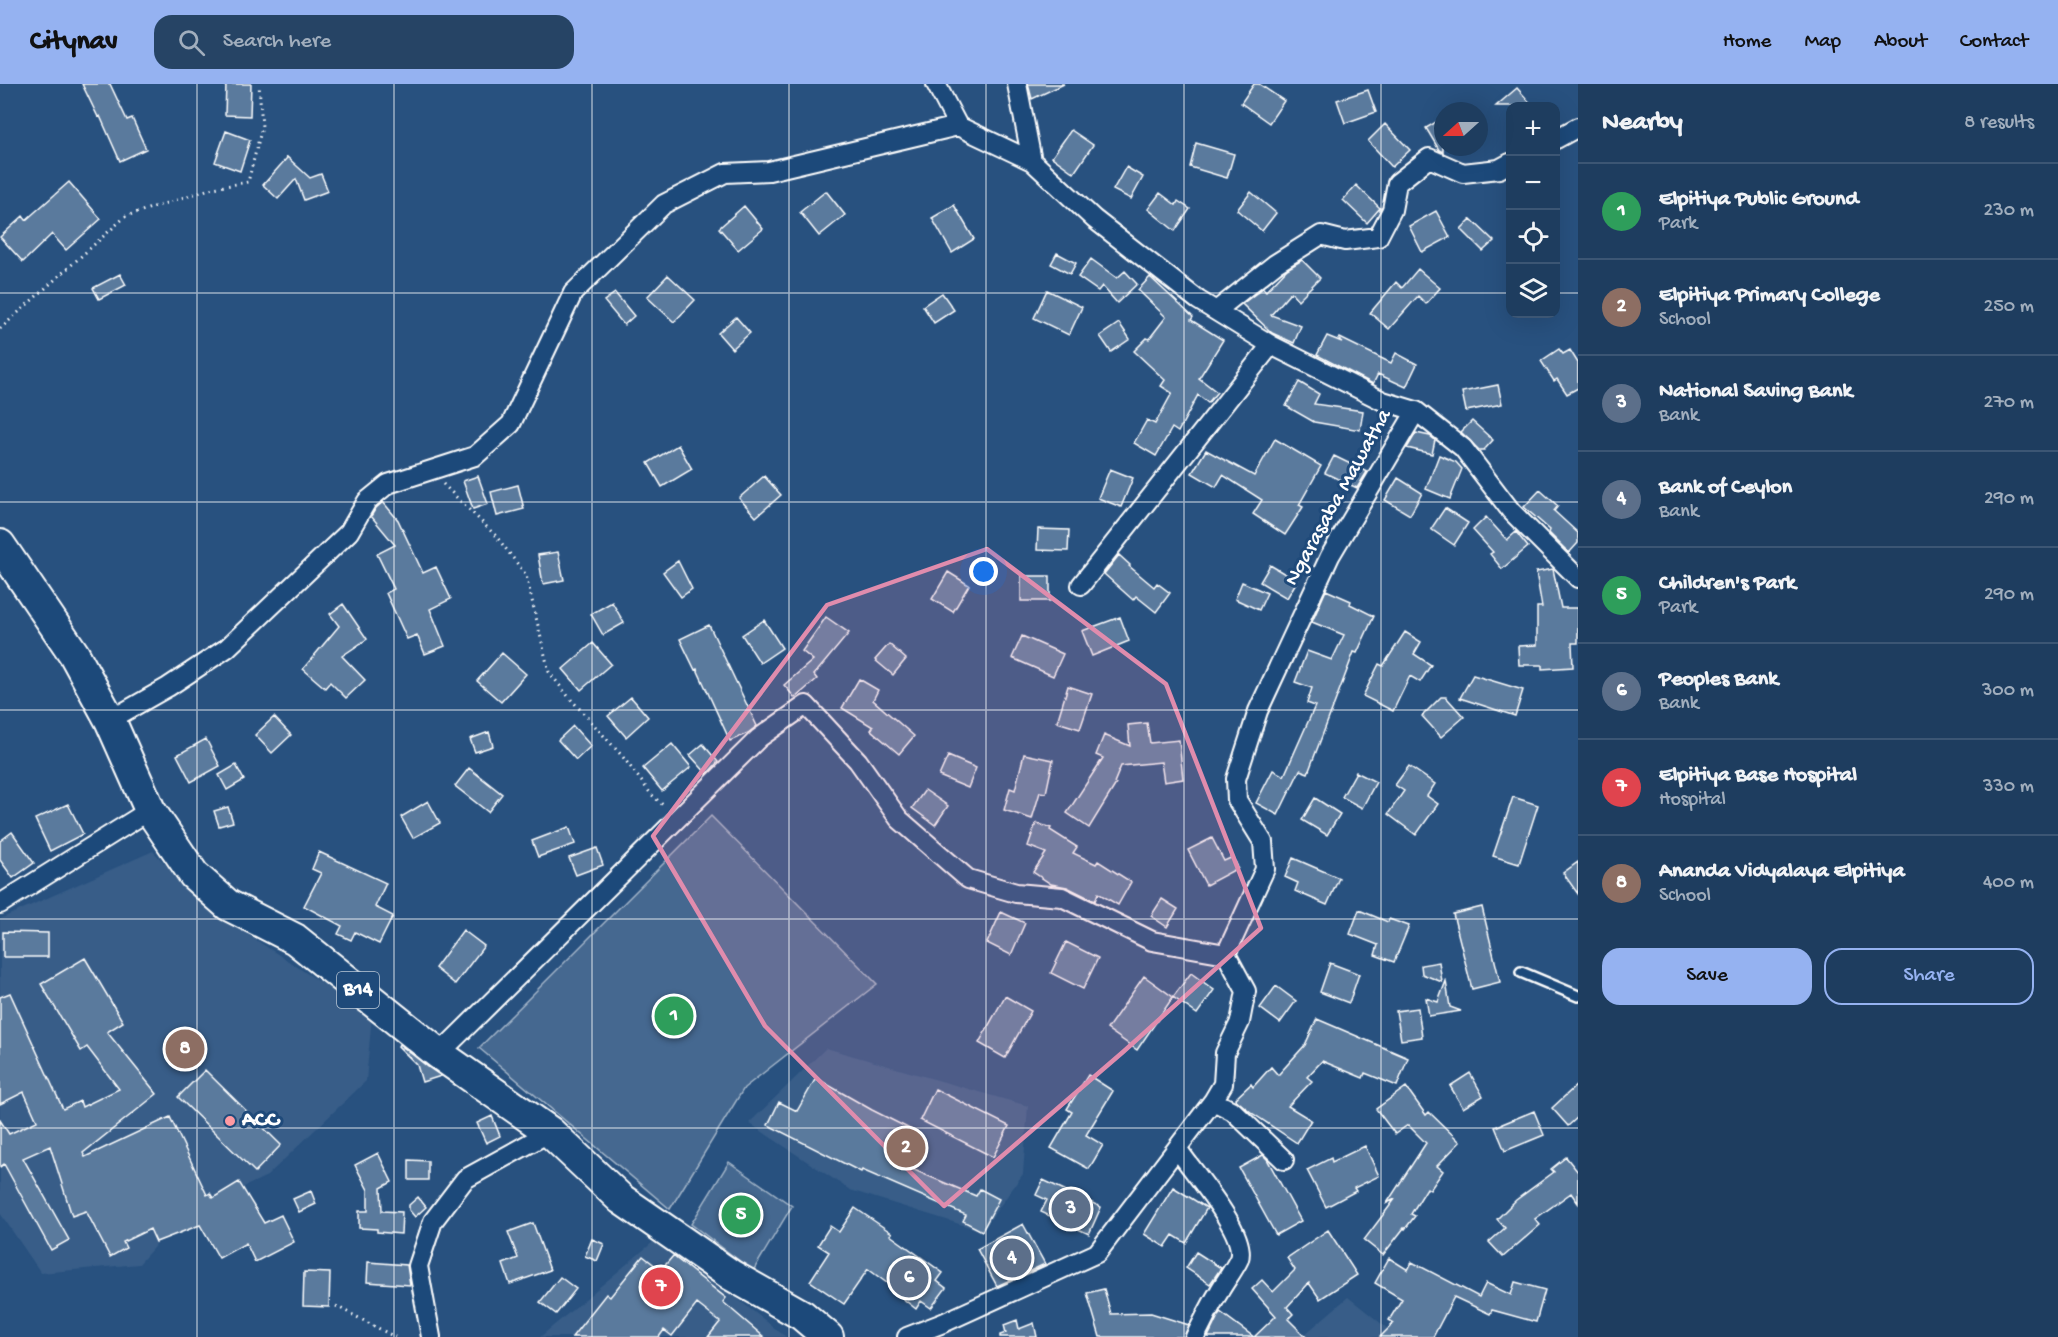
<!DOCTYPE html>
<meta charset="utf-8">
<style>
body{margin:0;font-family:"Gochi Hand",sans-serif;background:#264465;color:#f1f3f6}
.controls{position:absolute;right:18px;top:18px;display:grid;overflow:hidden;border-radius:12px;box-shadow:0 6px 24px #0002}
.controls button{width:54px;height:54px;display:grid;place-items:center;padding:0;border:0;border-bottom:2px solid #3c5674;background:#1e3d5f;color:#f1f3f6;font:30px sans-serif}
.compass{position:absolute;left:1434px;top:18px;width:54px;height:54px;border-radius:50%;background:#1e3d5f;box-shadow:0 6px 24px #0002;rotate:249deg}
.you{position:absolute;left:984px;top:488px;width:21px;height:21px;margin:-15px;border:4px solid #fff;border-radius:50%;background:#1a73e8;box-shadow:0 0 0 9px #1a73e833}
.badge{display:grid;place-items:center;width:39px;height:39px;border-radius:50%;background:#95b2f1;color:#fff;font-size:20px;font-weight:700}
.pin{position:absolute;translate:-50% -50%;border:3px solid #fff;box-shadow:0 2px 6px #0006}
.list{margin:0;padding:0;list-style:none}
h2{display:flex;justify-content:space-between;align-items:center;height:78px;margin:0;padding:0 24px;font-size:26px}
h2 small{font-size:20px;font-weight:400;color:#a1aebd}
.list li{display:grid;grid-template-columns:39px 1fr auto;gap:18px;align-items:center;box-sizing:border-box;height:96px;padding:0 24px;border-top:2px solid #3c5674}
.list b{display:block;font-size:22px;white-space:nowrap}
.list p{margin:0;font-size:20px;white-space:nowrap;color:#a1aebd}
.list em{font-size:20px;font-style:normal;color:#a1aebd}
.actions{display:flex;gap:12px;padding:18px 24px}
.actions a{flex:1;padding:14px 0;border:2px solid #95b2f1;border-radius:18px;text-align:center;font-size:21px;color:#95b2f1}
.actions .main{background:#95b2f1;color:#111}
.icon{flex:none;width:33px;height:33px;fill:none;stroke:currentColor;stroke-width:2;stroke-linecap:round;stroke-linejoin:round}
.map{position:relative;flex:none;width:1578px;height:1253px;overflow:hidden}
header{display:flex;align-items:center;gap:36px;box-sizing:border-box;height:84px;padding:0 30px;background:#95b2f1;color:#111}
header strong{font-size:28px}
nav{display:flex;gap:33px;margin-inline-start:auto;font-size:21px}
.search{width:420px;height:54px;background:#264465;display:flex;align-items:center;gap:15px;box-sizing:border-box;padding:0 21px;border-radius:18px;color:#a1aebd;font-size:22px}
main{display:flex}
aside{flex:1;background:#1e3d5f}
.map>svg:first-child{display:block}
.built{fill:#375d88}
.green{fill:#446890;stroke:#a2b4c8;stroke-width:1.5}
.building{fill:#5a7a9d;stroke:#fff;stroke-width:1.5}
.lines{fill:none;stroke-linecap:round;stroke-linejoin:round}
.service-casing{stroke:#fff;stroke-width:14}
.minor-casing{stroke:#fff;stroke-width:22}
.primary-casing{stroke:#fff;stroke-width:34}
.path{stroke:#fff;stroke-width:3;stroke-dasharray:1.5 4.5;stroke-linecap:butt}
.service{stroke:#1f4a7a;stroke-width:9}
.minor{stroke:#1f4a7a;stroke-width:18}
.primary{stroke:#1f4a7a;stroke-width:30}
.marked{fill:#e08cad;fill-opacity:0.2;stroke:#e08cad;stroke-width:4.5;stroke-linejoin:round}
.grid{fill:none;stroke:#fff;stroke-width:1.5;stroke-opacity:0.55}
.poi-dot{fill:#ff9aa2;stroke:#1f4a7a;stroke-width:2}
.labels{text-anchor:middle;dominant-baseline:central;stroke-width:6;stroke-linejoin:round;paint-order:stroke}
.shield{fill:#1f4a7a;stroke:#bcc9d7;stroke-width:1.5}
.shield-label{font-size:21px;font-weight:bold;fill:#fff}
.street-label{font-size:22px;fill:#fff;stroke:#1f4a7a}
.poi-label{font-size:22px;font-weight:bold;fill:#fff;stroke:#1f4a7a;text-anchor:start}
</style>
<header>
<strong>Citynav</strong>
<div class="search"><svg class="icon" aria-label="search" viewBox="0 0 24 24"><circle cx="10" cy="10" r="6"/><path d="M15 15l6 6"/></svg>Search here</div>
<nav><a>Home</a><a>Map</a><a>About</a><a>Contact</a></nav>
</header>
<main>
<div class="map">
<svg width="1578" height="1253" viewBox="0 0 1578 1253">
<rect width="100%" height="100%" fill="#28517f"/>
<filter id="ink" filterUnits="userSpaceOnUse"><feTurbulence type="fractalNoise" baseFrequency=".0167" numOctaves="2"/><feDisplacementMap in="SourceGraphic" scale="12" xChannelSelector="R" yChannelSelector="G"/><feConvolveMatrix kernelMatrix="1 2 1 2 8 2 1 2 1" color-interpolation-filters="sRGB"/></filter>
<g filter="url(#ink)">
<path class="built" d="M153 767 203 821 372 932 366 997 267 1092 180 1133 139 1180 41 1189 0 1129V835Z
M826 964 1028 1022 1023 1090 982 1147 850 1106 749 1039Z
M659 1153 786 1253H540Z
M1348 1213 1388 1245 1380 1253H1306L1304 1251Z"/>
<path class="green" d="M711 732 877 900 744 1004 670 1125 479 964Z
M729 1078 792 1122 753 1187 691 1140Z"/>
<path class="building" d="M82 0H110L127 36 132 34 146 65 120 77 100 32 98 33Z
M226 0H251L250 32 225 31Z
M1028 0H1064L1032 15Z
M1254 0H1259L1284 17 1269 39 1241 19Z
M1517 4 1533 22H1496Z
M1368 6 1376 28 1345 39 1337 16Z
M1443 34V68L1439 66 1426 44Z
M1385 40 1410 66 1392 83 1368 57Z
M1071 46 1093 61 1074 89 1052 73Z
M226 47 250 56 240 87 215 78Z
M1196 59 1234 70 1227 94 1190 83Z
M286 72 310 94 321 90 328 107 304 116 296 95 278 115 263 101 287 74Z
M1126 83 1143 93 1131 115 1113 106Z
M69 98 101 135 66 166 52 150 23 178 0 153 23 132 26 136Z
M1356 101 1380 124 1367 139 1343 116Z
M826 107 845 131 819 152 800 128Z
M1251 108 1276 129 1262 147 1237 126Z
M1160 109 1176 121 1178 117 1190 125 1175 147 1148 125Z
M954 121 974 155 952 169 932 134Z
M744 122 763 145 738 166 719 144Z
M1436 127 1450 153 1422 168 1409 142Z
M1471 135 1494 157 1483 167 1461 145Z
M1057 169 1076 179 1070 190 1051 180Z
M1091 175 1117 194 1125 187 1137 200 1117 219 1102 202 1098 207 1078 193Z
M1302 176 1320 194 1298 216 1291 208 1271 231 1301 242 1294 259 1272 249 1242 220 1263 204 1266 207 1287 185Z
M1418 185 1440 204 1426 220 1418 212 1389 245 1370 229 1396 198 1402 204Z
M120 190 126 201 99 215 93 204Z
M668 191 695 216 674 238 647 213Z
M1150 193 1193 233 1191 236 1223 256 1199 294 1217 308 1208 319 1198 311 1178 348 1172 344 1156 372 1134 359 1147 336 1155 340 1172 309 1161 302 1165 296 1134 267 1147 254 1149 255 1166 233 1138 206Z
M1047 206 1082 223 1069 251 1034 234Z
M615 209 634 232 624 241 604 217Z
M942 209 954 226 934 239 923 222Z
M736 233 750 249 732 265 718 249Z
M1119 239 1130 255 1111 268 1100 252Z
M1327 252 1342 258 1339 256 1340 254 1391 279 1396 269 1417 280 1406 303 1378 290 1373 300 1317 271Z
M1559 265 1563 270 1570 266 1578 279V304L1567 310 1557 295 1554 297 1541 277Z
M1299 298 1319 310 1314 320 1363 327 1360 346 1314 338 1286 322Z
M1498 301 1502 320 1466 327 1462 308Z
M1472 337 1493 356 1484 366H1479L1461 348Z
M1416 349 1430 352 1435 356 1432 370 1407 364Z
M1275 355 1321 382 1299 421 1303 423 1285 451 1253 430 1262 416 1223 391 1216 403 1192 389 1206 366 1254 392Z
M678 361 692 385 662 403 648 379Z
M1439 371 1456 378 1462 385 1450 415 1426 405Z
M1334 372 1367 388 1357 404 1325 389Z
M1110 385 1133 394 1121 423 1098 414Z
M478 392 488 420 473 425 463 397Z
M764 392 781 411 756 433 739 414Z
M1398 394 1422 409 1410 431 1385 416Z
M518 401 524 425 497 432 491 408Z
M1540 406 1558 422 1554 427 1578 449V459L1569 469 1549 449 1550 446 1524 423Z
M383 418 398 436 423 489 436 483 451 515 430 525 445 562 425 570 417 551 407 555 386 509 394 505 377 470 395 461 371 432 376 424Z
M1445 424 1468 439 1454 461 1431 445Z
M1486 433 1507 456 1516 448 1528 463 1502 485 1490 470 1493 468 1473 446Z
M1038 445 1069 446 1068 467 1037 466Z
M558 468 564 496 543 500 538 471Z
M1119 471 1130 481 1129 482 1154 503 1157 499 1170 509 1156 528 1136 512 1133 516 1104 490Z
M678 477 692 505 681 513 663 488Z
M1270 481 1297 497 1287 514 1260 498Z
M1553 485 1561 524H1578V559H1572L1573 583 1542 585V581H1519L1518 562 1537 561V523H1542L1536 488Z
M948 488 969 501 953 528 932 515Z
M1021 492H1050V517H1021Z
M1242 498 1267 509 1259 526 1235 515Z
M1326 506 1351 517 1350 520 1374 532 1357 569 1354 568 1308 689 1300 686 1278 731 1256 719 1273 686 1284 692 1315 622 1307 619 1312 604 1295 598 1307 567 1332 576 1344 551 1312 538Z
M612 518 624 539 603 551 591 530Z
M343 520 367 555 342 572 365 596 346 614 330 598 325 604 303 585 339 542 330 530Z
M826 533 849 549 814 591 817 595 795 614 784 601 813 576 802 567Z
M1120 533 1129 557 1092 572 1082 547Z
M764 536 782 564 760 579 742 551Z
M709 541 757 642 748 649 730 657 697 585 695 586 680 555Z
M1405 548 1421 558 1414 570 1431 581 1420 598 1410 592 1393 627 1363 612 1379 580 1383 582Z
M1022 552 1063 570 1053 592 1012 574Z
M593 559 611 580 581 606 563 585Z
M889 560 906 575 893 591 875 576Z
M502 569 526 590 501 618 477 597Z
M1473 591 1523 606 1515 632 1460 614Z
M859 595 878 606 873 616 914 652 899 670 871 646 873 643 842 624Z
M1068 602 1092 610 1080 645 1057 638Z
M631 613 648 633 626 653 608 632Z
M1441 613H1446L1464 633 1441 653 1422 632Z
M274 633 291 651 272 669 255 651Z
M1147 639 1150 659 1179 656 1183 695 1164 698 1161 678 1121 682 1114 699 1116 700 1089 744 1067 729 1103 674 1096 671 1104 651 1130 662 1128 641Z
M573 642 591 662 576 676 558 656Z
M489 648 493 662 475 668 470 655Z
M206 655 220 682 191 698 177 671Z
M672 660 691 683 662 707 643 684Z
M703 660 718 678 707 690 690 671Z
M1024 670 1053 676 1046 709 1040 708 1032 735 1004 726 1010 704 1015 706Z
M948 672 976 684 968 704 939 692Z
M236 681 244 696 227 706 219 691Z
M1409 682 1435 700 1427 712 1438 720 1416 751 1388 730 1404 707 1395 701Z
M469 684 502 710 488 728 455 702Z
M1356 688 1376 698 1362 724 1342 713Z
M925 706 948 722 935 741 912 724Z
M1513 713 1538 721 1519 780 1493 772Z
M1315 714 1340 730 1327 751 1302 736Z
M428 717 440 739 413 754 401 733Z
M68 720 83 750 50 767 35 735Z
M228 723 233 738 219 742 214 727Z
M1036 739 1051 744 1050 746 1077 763 1073 769 1096 780 1098 777 1131 798 1118 821 1098 809 1095 817 1067 803 1051 800 1033 788 1046 769 1028 762Z
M569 743 575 760 538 773 532 757Z
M12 748 34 779 13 794 0 776V757Z
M1212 754 1224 777 1233 773 1238 784 1206 801 1188 766Z
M597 764 603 781 576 791 569 774Z
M319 768 386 799 375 823 393 832 379 860 355 848 351 856 338 850 342 842 304 822 321 789 312 785Z
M1293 774 1339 794 1327 821 1295 807 1298 799 1285 793Z
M1578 778V810L1563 789Z
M1162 815 1178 825 1167 843 1151 832Z
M1482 823 1500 898 1472 905 1453 830Z
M1359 826 1388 838 1389 835 1409 842 1394 878 1375 871 1378 861 1350 850Z
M1001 828 1025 839 1011 871 987 859Z
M463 846 484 862 455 900 435 884Z
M3 848 48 849V873H3Z
M1066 858 1098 874 1083 905 1051 889Z
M85 874 123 938 107 948 157 1010 83 1069 85 1073 170 1033 207 1111 210 1109 213 1114 239 1098 264 1139 281 1131 294 1158 255 1178 246 1159 219 1174 200 1141 156 1158 150 1145 123 1158 126 1164 110 1173 86 1127 72 1132 50 1062 23 1074 69 1156 51 1166 4 1080 0 1083V1036L9 1050 37 1037 24 1008 0 1020V913L10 909 63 1025 80 1017 82 1023 119 1005 87 963 81 967 41 900Z
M1439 878 1442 898 1422 890 1421 881Z
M1330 879 1359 890 1349 919 1320 908Z
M1191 889 1214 906 1197 930 1173 913Z
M1144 892 1173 913 1137 966 1107 945Z
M1446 897 1450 923 1461 927 1429 932 1426 914 1438 918Z
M1276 902 1296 917 1280 939 1260 924Z
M1005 912 1031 927 1005 974 979 959Z
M1418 924 1422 953 1401 956 1396 927Z
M1317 935 1408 974 1397 1002 1365 989 1363 994 1322 977 1307 993 1312 997 1288 1022 1311 1036 1297 1059 1252 1029 1235 1015 1251 1000 1253 1003 1271 983 1278 991 1305 961Z
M399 960 428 983 441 992 422 998 417 981 398 962Z
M205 986 281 1061 255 1088 178 1013Z
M1470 989 1483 1012 1463 1024 1450 1002Z
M1088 991 1113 1007 1086 1051 1103 1061 1089 1085 1051 1064 1072 1028 1067 1025Z
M816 994 872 1026 916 1048 900 1080 976 1112 980 1105 999 1115 982 1147 963 1137 966 1131 862 1086 861 1088 768 1041 779 1018 797 1027Z
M1578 1000V1033L1568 1042 1552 1024Z
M1406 1003 1426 1031 1429 1028 1460 1058 1437 1082 1443 1087 1430 1106 1427 1104 1411 1130 1415 1132 1405 1145 1404 1144 1383 1171 1364 1156 1395 1115 1387 1119 1426 1059 1408 1041 1395 1050 1376 1025Z
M935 1005 1009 1042 993 1073 920 1036Z
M1534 1027 1544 1051 1505 1067 1495 1043Z
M492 1032 500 1052 486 1059 477 1039Z
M1365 1062 1379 1092 1354 1104 1356 1107 1326 1123 1307 1086 1331 1074 1332 1078Z
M378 1069 392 1098 381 1104 382 1127 402 1128 401 1150 377 1148V1145L359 1144V1127H368V1106L355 1081Z
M1263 1071 1267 1075 1301 1137 1276 1151 1239 1084Z
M1566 1073 1578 1088V1119L1571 1109 1535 1135 1540 1141 1503 1173 1489 1158 1505 1144 1497 1135 1516 1116 1554 1088 1551 1085Z
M409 1076 428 1077V1096H409Z
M1043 1096 1101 1123 1089 1150 1041 1128 1047 1116 1036 1111Z
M1173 1103 1207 1124 1186 1159 1173 1151 1165 1163 1144 1150Z
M311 1107 316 1120 299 1128 293 1115Z
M418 1113 426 1123 415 1133 409 1126V1121Z
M855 1124 892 1149 890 1151 943 1189 937 1197 946 1204 931 1224 921 1217 916 1225 897 1210 899 1208 868 1185 844 1220 810 1197 829 1168 818 1161 830 1142 839 1148Z
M533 1139 550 1186 510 1200 503 1180 518 1174 508 1148Z
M1023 1140 1045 1180 997 1202 977 1165Z
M1328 1146 1357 1191 1320 1215 1309 1199 1287 1223 1293 1230 1288 1235 1306 1253H1208L1220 1228 1254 1253 1276 1232 1252 1205 1262 1196 1273 1208 1295 1186 1287 1174Z
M592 1155 604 1160 597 1177 585 1172Z
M1196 1168 1221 1184 1210 1200 1186 1184Z
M643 1172 661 1186 673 1172 726 1214 723 1218 764 1253H708L720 1238 697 1220 672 1252 664 1246 659 1253H572L606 1210 610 1213Z
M1389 1174 1408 1186 1412 1178 1479 1213 1486 1199 1511 1211 1515 1198 1545 1206 1536 1238 1492 1226 1490 1230 1454 1213 1433 1253H1380L1394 1239 1389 1236 1402 1215 1375 1199Z
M368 1178 407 1181 410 1201 367 1198Z
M304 1188 330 1189 329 1223 303 1222Z
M560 1193 576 1205 556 1230 540 1218Z
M1104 1205 1111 1230 1151 1229 1189 1241 1184 1253H1100L1087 1209Z
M1017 1236 1019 1245 1034 1239 1037 1253H1000V1251L1006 1249 1004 1241Z"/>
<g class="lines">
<defs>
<path id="service" d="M1521 888 1578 912"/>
<path id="minor" d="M936 0 958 42 1032 77 1094 135 1198 216 1271 261 1383 317 1416 327
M1017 0 1032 77
M1556 55 1578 43
M1216 227 1275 180 1321 151 1345 157 1378 153 1392 126 1397 99 1429 74 1463 89 1499 85 1510 79
M1081 501 1271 261
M110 636 168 603 227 564 349 448 367 417 388 400 475 372 511 340 573 209 664 120 725 89 769 87 958 42
M0 820 150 726
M439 970 759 654 806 621 858 677 899 735 968 795 1016 809 1062 813 1152 857 1226 870
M1213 1017 1233 1027 1284 1076
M1177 1064C1191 1086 1248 1149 1239 1175 1234 1186 1225 1197 1219 1208 1210 1222 1203 1238 1195 1253
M431 1253 418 1182 433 1137 465 1095 550 1048
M907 1253 943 1239 1097 1169 1213 1017 1223 1000 1225 969 1240 938 1246 907 1226 870 1265 785 1263 758 1237 716 1236 695 1258 627 1330 472 1416 327 1463 364 1511 427 1578 494"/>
<path id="primary" d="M0 461 74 570 110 636 150 726 194 791 228 821 295 855 439 970 550 1048 621 1115 731 1191 802 1231 828 1253"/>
</defs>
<use href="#service" class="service-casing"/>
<use href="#minor" class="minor-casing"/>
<use href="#primary" class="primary-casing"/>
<path class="path" d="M0 245 126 132 213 104 248 98 262 43 259 0
M443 400 496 452 526 491 549 588 568 612 623 673 651 710 665 723
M336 1222 395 1253"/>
<use href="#service" class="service"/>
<use href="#minor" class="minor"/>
<use href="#primary" class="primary"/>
</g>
</g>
<path class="marked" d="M987 465 1166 600 1261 844 1123 968 944 1122 765 942 653 752 827 521Z"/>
<path class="grid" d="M197 0V1253M394 0V1253M592 0V1253M789 0V1253M986 0V1253M1184 0V1253M1381 0V1253M0 209H1510M1556 209H1578M0 418H1578M0 626H1578M0 835H1578M0 1044H1578"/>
<circle class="poi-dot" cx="230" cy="1037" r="6"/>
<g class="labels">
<rect class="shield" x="337" y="888" width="42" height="36" rx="4.5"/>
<g class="shield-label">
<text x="358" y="906">B14</text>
</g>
<g class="street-label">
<text transform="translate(1339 414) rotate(-61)">Ngarasaba Mawatha</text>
</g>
<g class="poi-label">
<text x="242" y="1037">ACC</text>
</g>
</g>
</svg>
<div class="controls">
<button>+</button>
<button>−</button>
<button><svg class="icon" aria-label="locate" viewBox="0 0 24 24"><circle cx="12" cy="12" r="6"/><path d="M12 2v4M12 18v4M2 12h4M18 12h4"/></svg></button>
<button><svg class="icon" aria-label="layers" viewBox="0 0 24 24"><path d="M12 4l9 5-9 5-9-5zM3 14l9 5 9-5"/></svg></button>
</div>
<svg class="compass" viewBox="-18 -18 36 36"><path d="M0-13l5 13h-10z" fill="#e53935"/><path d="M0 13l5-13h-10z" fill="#a1aebd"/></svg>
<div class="you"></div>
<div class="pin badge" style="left:674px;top:932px;background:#2e9e5b">1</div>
<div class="pin badge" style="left:906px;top:1064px;background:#8d6e63">2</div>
<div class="pin badge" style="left:1071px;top:1125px;background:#5c6f8a">3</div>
<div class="pin badge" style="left:1012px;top:1174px;background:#5c6f8a">4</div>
<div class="pin badge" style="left:741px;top:1131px;background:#2e9e5b">5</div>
<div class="pin badge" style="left:909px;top:1194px;background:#5c6f8a">6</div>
<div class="pin badge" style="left:661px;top:1203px;background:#e0444e">7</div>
<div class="pin badge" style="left:185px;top:965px;background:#8d6e63">8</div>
</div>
<aside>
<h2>Nearby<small>8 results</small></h2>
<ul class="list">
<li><span class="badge" style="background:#2e9e5b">1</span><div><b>Elpitiya Public Ground</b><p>Park</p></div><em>230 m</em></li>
<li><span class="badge" style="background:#8d6e63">2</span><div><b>Elpitiya Primary College</b><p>School</p></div><em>250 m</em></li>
<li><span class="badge" style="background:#5c6f8a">3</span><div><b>National Saving Bank</b><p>Bank</p></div><em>270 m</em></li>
<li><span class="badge" style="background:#5c6f8a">4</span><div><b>Bank of Ceylon</b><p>Bank</p></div><em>290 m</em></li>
<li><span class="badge" style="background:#2e9e5b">5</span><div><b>Children's Park</b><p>Park</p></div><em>290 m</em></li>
<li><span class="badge" style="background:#5c6f8a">6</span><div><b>Peoples Bank</b><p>Bank</p></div><em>300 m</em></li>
<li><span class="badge" style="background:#e0444e">7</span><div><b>Elpitiya Base Hospital</b><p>Hospital</p></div><em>330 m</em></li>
<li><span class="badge" style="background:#8d6e63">8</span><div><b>Ananda Vidyalaya Elpitiya</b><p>School</p></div><em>400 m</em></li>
</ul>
<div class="actions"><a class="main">Save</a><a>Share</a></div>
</aside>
</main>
